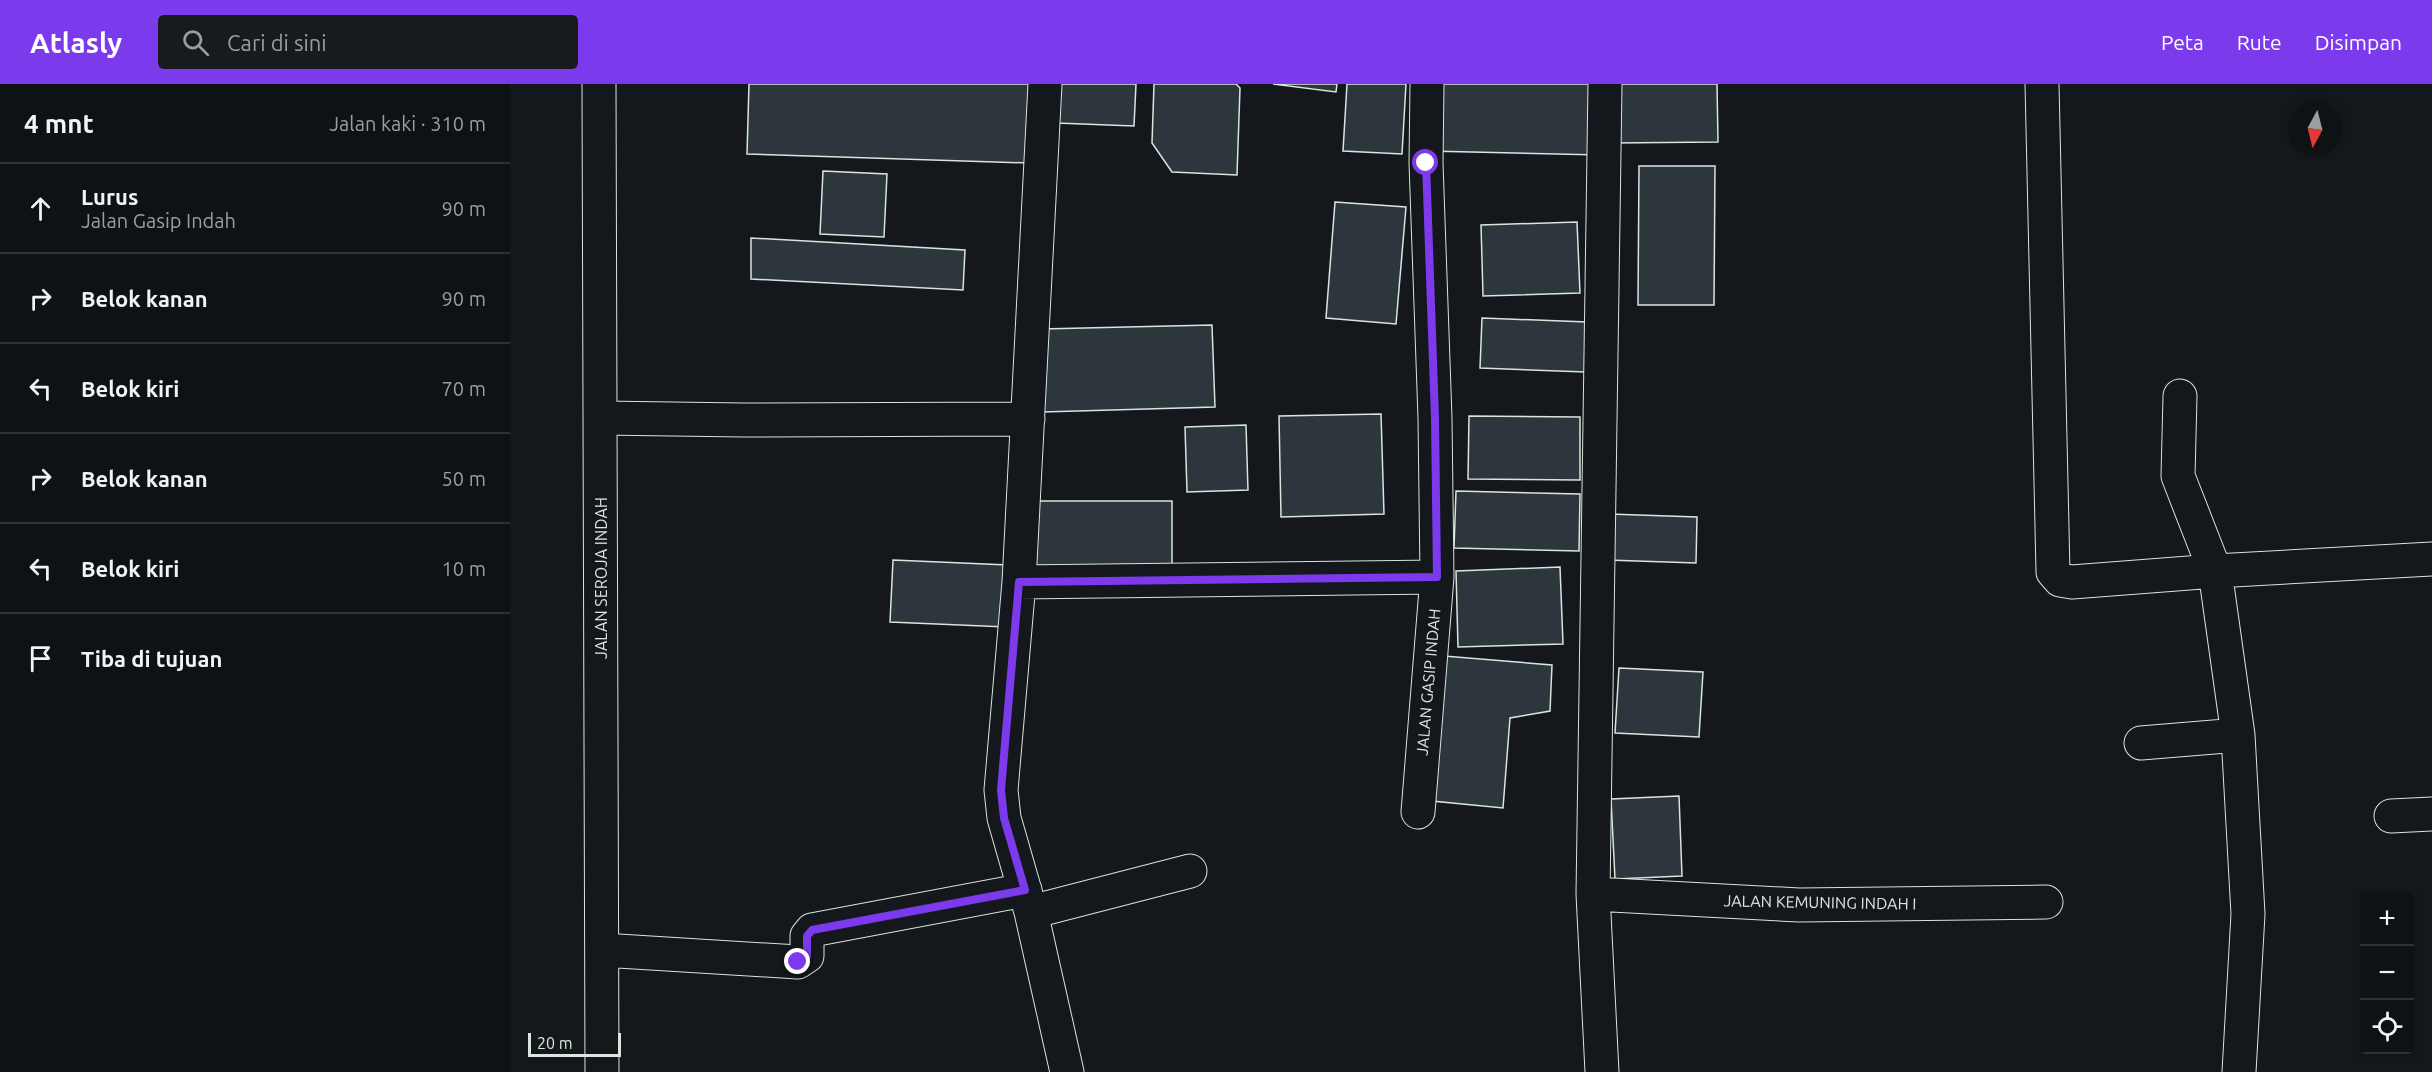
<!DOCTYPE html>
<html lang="id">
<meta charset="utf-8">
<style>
body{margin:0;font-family:Ubuntu,sans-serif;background:#181b1e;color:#f1f3f6}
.controls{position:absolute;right:18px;bottom:18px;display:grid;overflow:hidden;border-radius:6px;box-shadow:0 3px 9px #0003}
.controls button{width:54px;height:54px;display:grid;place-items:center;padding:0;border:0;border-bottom:2px solid #2f3234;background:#0f1215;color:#f1f3f6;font:30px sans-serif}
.compass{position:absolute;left:1778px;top:18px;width:54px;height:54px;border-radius:50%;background:#0f1215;box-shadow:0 3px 9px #0003;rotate:187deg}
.scale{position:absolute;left:18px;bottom:15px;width:93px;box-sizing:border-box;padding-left:6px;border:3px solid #d8e6dc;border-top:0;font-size:16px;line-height:21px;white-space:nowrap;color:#d8e6dc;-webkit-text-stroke:4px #14181c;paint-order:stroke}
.stop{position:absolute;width:18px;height:18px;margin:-14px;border:4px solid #7c3aed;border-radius:50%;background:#fff}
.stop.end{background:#7c3aed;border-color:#fff;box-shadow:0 2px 6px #0008}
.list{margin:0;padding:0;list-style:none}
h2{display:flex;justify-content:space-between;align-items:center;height:78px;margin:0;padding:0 24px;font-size:26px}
h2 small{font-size:20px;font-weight:400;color:#9b9ea0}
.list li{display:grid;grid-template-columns:39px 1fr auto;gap:18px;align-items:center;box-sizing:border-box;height:90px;padding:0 24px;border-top:2px solid #2f3234}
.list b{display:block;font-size:22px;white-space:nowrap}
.list p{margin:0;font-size:20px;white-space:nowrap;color:#9b9ea0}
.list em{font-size:20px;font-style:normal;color:#9b9ea0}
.icon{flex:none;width:33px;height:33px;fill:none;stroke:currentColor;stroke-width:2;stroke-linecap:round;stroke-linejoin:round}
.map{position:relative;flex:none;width:1922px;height:988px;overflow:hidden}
header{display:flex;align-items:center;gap:36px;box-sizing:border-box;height:84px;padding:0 30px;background:#7c3aed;color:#fff}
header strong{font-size:28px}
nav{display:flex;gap:33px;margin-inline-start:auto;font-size:21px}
.search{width:420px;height:54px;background:#181b1e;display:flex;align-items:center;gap:15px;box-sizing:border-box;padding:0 21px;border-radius:6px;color:#9b9ea0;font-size:22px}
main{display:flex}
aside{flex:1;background:#0f1215}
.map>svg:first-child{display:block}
.building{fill:#2c363c;stroke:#d8e6dc;stroke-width:1.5}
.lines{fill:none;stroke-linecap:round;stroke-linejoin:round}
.minor-casing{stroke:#d8e6dc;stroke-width:35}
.minor{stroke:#14181c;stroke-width:33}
.route{stroke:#7c3aed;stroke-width:8}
.labels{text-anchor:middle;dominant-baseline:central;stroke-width:4.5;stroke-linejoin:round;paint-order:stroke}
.street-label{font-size:16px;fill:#d8e6dc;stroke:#14181c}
</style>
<header>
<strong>Atlasly</strong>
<div class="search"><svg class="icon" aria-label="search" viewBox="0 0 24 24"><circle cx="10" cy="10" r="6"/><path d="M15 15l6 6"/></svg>Cari di sini</div>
<nav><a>Peta</a><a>Rute</a><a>Disimpan</a></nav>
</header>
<main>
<aside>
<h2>4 mnt<small>Jalan kaki · 310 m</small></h2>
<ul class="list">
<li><svg class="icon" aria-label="ahead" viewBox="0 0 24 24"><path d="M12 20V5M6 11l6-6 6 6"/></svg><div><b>Lurus</b><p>Jalan Gasip Indah</p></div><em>90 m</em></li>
<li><svg class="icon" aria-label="right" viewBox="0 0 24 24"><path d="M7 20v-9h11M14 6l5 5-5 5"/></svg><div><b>Belok kanan</b></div><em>90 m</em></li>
<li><svg class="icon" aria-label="left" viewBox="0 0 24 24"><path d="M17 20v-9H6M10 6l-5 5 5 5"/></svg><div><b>Belok kiri</b></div><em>70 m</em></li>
<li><svg class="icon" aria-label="right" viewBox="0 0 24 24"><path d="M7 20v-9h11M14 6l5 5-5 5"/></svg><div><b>Belok kanan</b></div><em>50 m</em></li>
<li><svg class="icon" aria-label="left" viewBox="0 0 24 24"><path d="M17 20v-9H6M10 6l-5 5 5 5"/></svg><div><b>Belok kiri</b></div><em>10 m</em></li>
<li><svg class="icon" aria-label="arrive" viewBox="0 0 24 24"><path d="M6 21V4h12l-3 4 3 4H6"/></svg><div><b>Tiba di tujuan</b></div></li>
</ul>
</aside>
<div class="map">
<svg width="1922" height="988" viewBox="0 0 1922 988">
<rect width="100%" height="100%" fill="#14181c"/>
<path class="building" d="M239 0H521L519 79 237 70Z
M547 0H626L624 42 546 39Z
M644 0H726L730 4 727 91 662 88 642 59Z
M763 0H827L826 8Z
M837 0H896L892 70 833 67Z
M919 0H1091L1090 71 918 67Z
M1101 0H1207L1208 58 1102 59Z
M1129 82H1205L1204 221H1128Z
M313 87 377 90 374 153 310 150Z
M825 118 896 123 886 240 816 234Z
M1067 138 1070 209 973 212 971 141Z
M241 154 455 166 453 206 241 195Z
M972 234 1077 238 1075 288 970 284Z
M702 241 705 323 533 328 531 245Z
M871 330 874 430 771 433 769 332Z
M959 332 1070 333V396L958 395Z
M736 341 738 406 677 408 675 343Z
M946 407 1070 410 1069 467 944 464Z
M521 417H662V496L521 495Z
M1099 430 1187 433 1186 479 1097 476Z
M383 476 498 481 496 543 380 538Z
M1050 483 1053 560 948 563 946 487Z
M934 572 1042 581 1040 627 1000 634 993 724 922 717Z
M1109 584 1193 588 1189 653 1105 649Z
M1169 712 1172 792 1105 795 1101 715Z"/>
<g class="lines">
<defs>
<path id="minor" d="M89 0 92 988
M535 0 509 498 491 706 494 734 521 828 557 988
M1532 0 1543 488 1550 496 1562 498 1705 487 1922 475
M1670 312 1668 392 1705 487 1728 651 1738 830 1729 988
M91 334 234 336 518 335
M509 498 927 493
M1631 659 1728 651
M908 728 927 493 925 334 916 79 917 0
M1881 732 1922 730
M1083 810 1289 821 1536 818
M521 828 680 787
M92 866 288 878 297 872V852L302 846 515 806
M1092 988 1083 810 1095 0"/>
</defs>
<use href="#minor" class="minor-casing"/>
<use href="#minor" class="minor"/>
</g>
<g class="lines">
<path class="route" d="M288 878 297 872V852L302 846 515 806 494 734 491 706 509 498 927 493 925 334 916 79"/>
</g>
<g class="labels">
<g class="street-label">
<text transform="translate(91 494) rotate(-90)">JALAN SEROJA INDAH</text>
<text transform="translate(918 598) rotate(-85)">JALAN GASIP INDAH</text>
<text transform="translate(1310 818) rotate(1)">JALAN KEMUNING INDAH I</text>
</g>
</g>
</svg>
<div class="controls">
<button>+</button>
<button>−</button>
<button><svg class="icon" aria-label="locate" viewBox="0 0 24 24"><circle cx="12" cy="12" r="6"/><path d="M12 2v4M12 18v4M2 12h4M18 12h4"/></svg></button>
</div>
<svg class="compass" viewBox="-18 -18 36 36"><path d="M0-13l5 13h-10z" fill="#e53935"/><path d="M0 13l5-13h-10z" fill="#9b9ea0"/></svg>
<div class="scale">20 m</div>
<div class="stop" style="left:916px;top:79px"></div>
<div class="stop end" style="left:288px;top:878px"></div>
</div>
</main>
